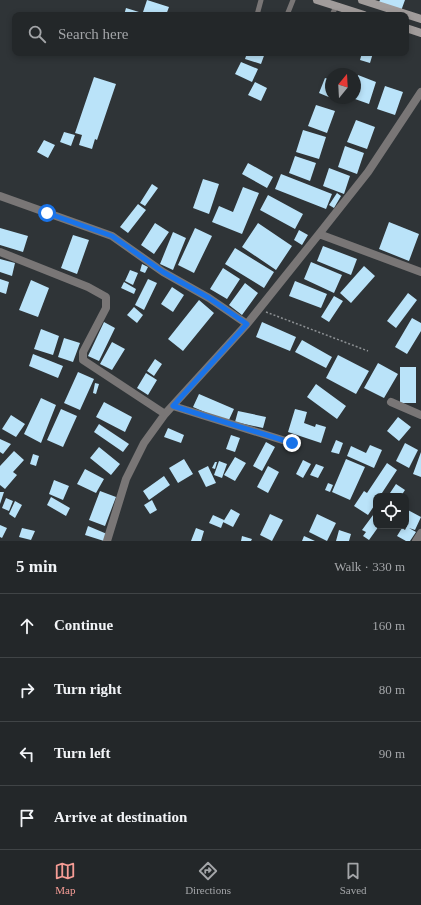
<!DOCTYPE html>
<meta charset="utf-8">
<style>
body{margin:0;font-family:"Times New Roman",serif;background:#2b2f31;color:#f1f3f6}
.controls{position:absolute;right:12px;bottom:12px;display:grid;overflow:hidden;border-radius:8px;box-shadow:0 2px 6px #0003}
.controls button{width:36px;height:36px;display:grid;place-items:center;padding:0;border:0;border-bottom:1px solid #404446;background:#232729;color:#f1f3f6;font:20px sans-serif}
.compass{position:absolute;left:325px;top:68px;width:36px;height:36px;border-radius:50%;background:#232729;box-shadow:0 2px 6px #0003;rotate:18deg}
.stop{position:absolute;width:12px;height:12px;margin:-9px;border:3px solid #1a73e8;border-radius:50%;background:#fff}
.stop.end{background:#1a73e8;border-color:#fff;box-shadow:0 1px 4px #0008}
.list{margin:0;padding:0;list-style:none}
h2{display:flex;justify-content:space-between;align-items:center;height:52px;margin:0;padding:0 16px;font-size:17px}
h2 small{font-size:13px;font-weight:400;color:#a3a5a8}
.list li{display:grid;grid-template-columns:26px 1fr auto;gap:12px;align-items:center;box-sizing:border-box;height:64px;padding:0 16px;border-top:1px solid #404446}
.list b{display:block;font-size:15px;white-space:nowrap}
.list em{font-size:13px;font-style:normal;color:#a3a5a8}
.icon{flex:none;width:22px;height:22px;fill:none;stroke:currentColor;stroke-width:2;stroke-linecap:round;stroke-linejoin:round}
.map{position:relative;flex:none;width:421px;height:541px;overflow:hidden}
.search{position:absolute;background:#232729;box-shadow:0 2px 6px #0003;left:12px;right:12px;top:12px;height:44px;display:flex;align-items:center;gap:10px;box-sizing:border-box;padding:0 14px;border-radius:8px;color:#a3a5a8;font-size:15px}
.sheet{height:308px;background:#232729}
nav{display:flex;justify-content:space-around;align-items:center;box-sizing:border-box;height:56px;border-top:1px solid #404446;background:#232729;font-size:11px;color:#a3a5a8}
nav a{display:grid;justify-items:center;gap:2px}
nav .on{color:#f59c95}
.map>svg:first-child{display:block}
.building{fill:#bae3f9}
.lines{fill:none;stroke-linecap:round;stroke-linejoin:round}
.path{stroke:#8c9093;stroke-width:1.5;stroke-dasharray:2 2;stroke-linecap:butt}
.lane{stroke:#797676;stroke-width:5}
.street{stroke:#797676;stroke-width:8}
.secondary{stroke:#a19c9b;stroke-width:8}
.route{stroke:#1a73e8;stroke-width:5}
</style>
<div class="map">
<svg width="421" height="541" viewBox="0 0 421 541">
<rect width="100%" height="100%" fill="#2f3437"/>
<path class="building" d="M147 0 169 7 166 15H142Z
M380 0H405L401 11 378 4Z
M126 8 139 12V15H124Z
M247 53H265L261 64 245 59Z
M362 53H373L370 63 360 60Z
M241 62 258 69 252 82 235 74Z
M358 75 376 82 369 104 355 99V85Z
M94 77 116 84 97 140 95 139 92 149 79 145 82 135 75 133Z
M325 78 331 80V98L319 93Z
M255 82 267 88 261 101 248 95Z
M385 86 403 92 395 115 377 109Z
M316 105 335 111 327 133 308 126Z
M356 120 375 127 367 149 347 142Z
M303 130 326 137 319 159 296 152Z
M64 132 75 135 71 146 60 142Z
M44 140 55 145 48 158 37 152Z
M345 146 364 153 357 174 338 167Z
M295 156 316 163 310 181 289 173Z
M248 163 273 177 267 188 242 174Z
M329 168 350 176 344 194 323 186Z
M281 174 332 194 326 209 275 189Z
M203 179 219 184 209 214 193 208Z
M152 184 158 188 145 206 140 203Z
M243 187 259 193 242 234 212 222 219 206 233 212Z
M337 193 341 196 334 208 329 205Z
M268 195 303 214 295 229 260 210Z
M138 204 146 210 128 233 120 227Z
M389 222 419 234 409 261 379 249Z
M155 223 169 232 154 254 141 245Z
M258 223 292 246 276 270 242 247Z
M0 228 28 236 23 252 0 245Z
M195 228 212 236 194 273 178 265Z
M299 230 308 235 302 245 294 240Z
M173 232 186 238 173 270 160 264Z
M73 235 89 240 77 274 61 268Z
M323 246 357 259 351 275 317 261Z
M235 248 274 272 264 288 225 264Z
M0 259 15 263 12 276 0 272Z
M311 262 342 275 334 293 304 279Z
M142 264 148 267 145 273 140 271Z
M364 266 375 276 351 303 340 293Z
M223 268 240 279 227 299 210 289Z
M130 270 138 273 133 285 125 281Z
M0 279 9 282 6 294 0 292Z
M148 279 157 283 144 310 135 305Z
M31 280 49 288 38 317 19 310Z
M295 281 327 294 321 308 289 296Z
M124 282 136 289 134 294 121 288Z
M245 283 258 293 242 315 229 305Z
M172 287 184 295 173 312 161 304Z
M408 293 417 300 396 328 387 321Z
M334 296 343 301 329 322 321 317Z
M199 300 214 313 183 351 168 339Z
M134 307 143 315 137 323 127 315Z
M412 318 421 323V331L407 354 395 347Z
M104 322 115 328 99 361 88 356Z
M262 322 296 337 290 351 256 337Z
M41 329 59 336 53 355 34 349Z
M64 338 80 343 73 362 58 357Z
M302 340 332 357 326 368 295 352Z
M112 342 125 349 112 370 100 364Z
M33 354 63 366 58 378 29 366Z
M338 355 369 371 356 394 326 378Z
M155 359 162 364 154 376 147 371Z
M378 363 398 374 384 398 364 388Z
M400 367H416V403H400Z
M78 372 94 379 80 410 64 403Z
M146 373 157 380 148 395 137 388Z
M95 383 99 384 96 394 93 393Z
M316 384 346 406 337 419 307 397Z
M199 394 234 409 228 422 193 407Z
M41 398 56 405 41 443 24 434Z
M104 402 132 417 125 432 96 417Z
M61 409 77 416 63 447 47 440Z
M295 409 307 412 304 423 315 427 316 424 326 427 321 443 288 432Z
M238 411 266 417 263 428 235 422Z
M11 415 25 424 16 437 2 429Z
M398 417 411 427 399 441 387 431Z
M99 424 129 444 123 452 94 432Z
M168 428 184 435 181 443 164 437Z
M231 435 240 438 235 452 226 449Z
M0 439 11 444 3 454 0 452Z
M336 440 343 443 339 454 331 452Z
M266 442 275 447 262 471 253 466Z
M405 443 418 450 409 468 396 461Z
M370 445 382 450 374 468 347 456 351 446 366 453Z
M99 447 120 464 111 475 90 458Z
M14 451 24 460 13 472 17 475 5 489 0 485V466Z
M421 452V477L413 474Z
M33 454 39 456 36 466 30 464Z
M235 457 246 463 235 481 224 475Z
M184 459 193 474 178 483 169 468Z
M346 459 365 467 350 500 332 492Z
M303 460 311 464 303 478 296 474Z
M219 461 227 464 222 478 214 475Z
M215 462H217L215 469 212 468Z
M387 463 397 470 380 496H376V503L368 515 354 506 364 491 367 493Z
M316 464 324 467 318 478 310 475Z
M208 466 216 483 206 487 198 471Z
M268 466 279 472 268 493 257 487Z
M85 469 104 479 96 493 77 484Z
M164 476 170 485 149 500 143 491Z
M54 480 69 486 63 500 49 494Z
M328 483 333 485 330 492 325 490Z
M396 484 405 490 401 496H388Z
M100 491 116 497 105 526 89 520Z
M0 492H4L0 504Z
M51 497 70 508 66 516 47 505Z
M6 498 13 501 9 511 2 508Z
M152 500 157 510 150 514 144 505Z
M15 501 22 505 15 518 9 514Z
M231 509 240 514 233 527 223 522Z
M406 509 421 517 415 530 409 528 416 532 410 541H406L397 536 402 528 405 530 407 526Z
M376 511V526H379L369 540 363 536 366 532 362 530Z
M270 514 283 520 272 541 260 535Z
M317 514 336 523 327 541 309 532Z
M213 515 224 520 221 528 209 523Z
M0 525 7 528 2 538 0 537Z
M88 526 107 534 104 541 85 535Z
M22 528 35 531 31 540 19 537Z
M196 528 204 531 201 541H191Z
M339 530 351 534 349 541H336Z
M242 536 252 539 251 541H241Z
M304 536 315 541H302Z"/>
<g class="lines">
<path class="path" d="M266 312 368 351"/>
<path class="lane" d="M257 15 261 0
M287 15 293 0
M332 15 336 6"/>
<path class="street" d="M0 196 112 236 163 272 209 298 247 324
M319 234 421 272
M0 252 88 287 106 297V308L83 352V360L165 414
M391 402 421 415
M173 406 292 443
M107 541 126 479 144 443 165 414 247 324 319 234 368 172 421 92
M416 541 421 533"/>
<path class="secondary" d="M317 0 364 15
M362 0 421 19
M406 28 421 33"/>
</g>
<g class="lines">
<path class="route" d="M47 213 112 236 163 272 209 298 247 324 173 406 292 443"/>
</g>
</svg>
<div class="controls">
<button><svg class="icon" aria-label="locate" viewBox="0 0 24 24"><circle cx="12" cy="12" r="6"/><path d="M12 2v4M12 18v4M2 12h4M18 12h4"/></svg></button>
</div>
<svg class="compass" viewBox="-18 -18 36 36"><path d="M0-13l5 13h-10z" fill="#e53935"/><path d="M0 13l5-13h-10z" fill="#a3a5a8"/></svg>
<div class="stop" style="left:47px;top:213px"></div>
<div class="stop end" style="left:292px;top:443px"></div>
<div class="search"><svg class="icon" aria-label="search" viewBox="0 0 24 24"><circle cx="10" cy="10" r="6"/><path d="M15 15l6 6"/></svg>Search here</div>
</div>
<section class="sheet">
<h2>5 min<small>Walk · 330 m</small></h2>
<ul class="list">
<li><svg class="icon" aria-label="ahead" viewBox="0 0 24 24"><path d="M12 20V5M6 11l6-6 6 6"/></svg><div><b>Continue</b></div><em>160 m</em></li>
<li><svg class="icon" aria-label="right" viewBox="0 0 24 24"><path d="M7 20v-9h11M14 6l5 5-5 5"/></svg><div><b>Turn right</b></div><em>80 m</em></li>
<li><svg class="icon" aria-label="left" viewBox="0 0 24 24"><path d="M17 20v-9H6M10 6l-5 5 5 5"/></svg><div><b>Turn left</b></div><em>90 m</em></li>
<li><svg class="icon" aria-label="arrive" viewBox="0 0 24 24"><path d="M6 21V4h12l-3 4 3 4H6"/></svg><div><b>Arrive at destination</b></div></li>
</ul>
</section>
<nav>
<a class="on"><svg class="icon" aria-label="map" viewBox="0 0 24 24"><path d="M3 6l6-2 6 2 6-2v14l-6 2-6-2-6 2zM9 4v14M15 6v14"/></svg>Map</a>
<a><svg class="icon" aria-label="directions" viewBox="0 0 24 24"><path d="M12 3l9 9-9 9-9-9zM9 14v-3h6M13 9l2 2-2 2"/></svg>Directions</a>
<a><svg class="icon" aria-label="saved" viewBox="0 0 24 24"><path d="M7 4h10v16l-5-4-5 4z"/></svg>Saved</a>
</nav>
